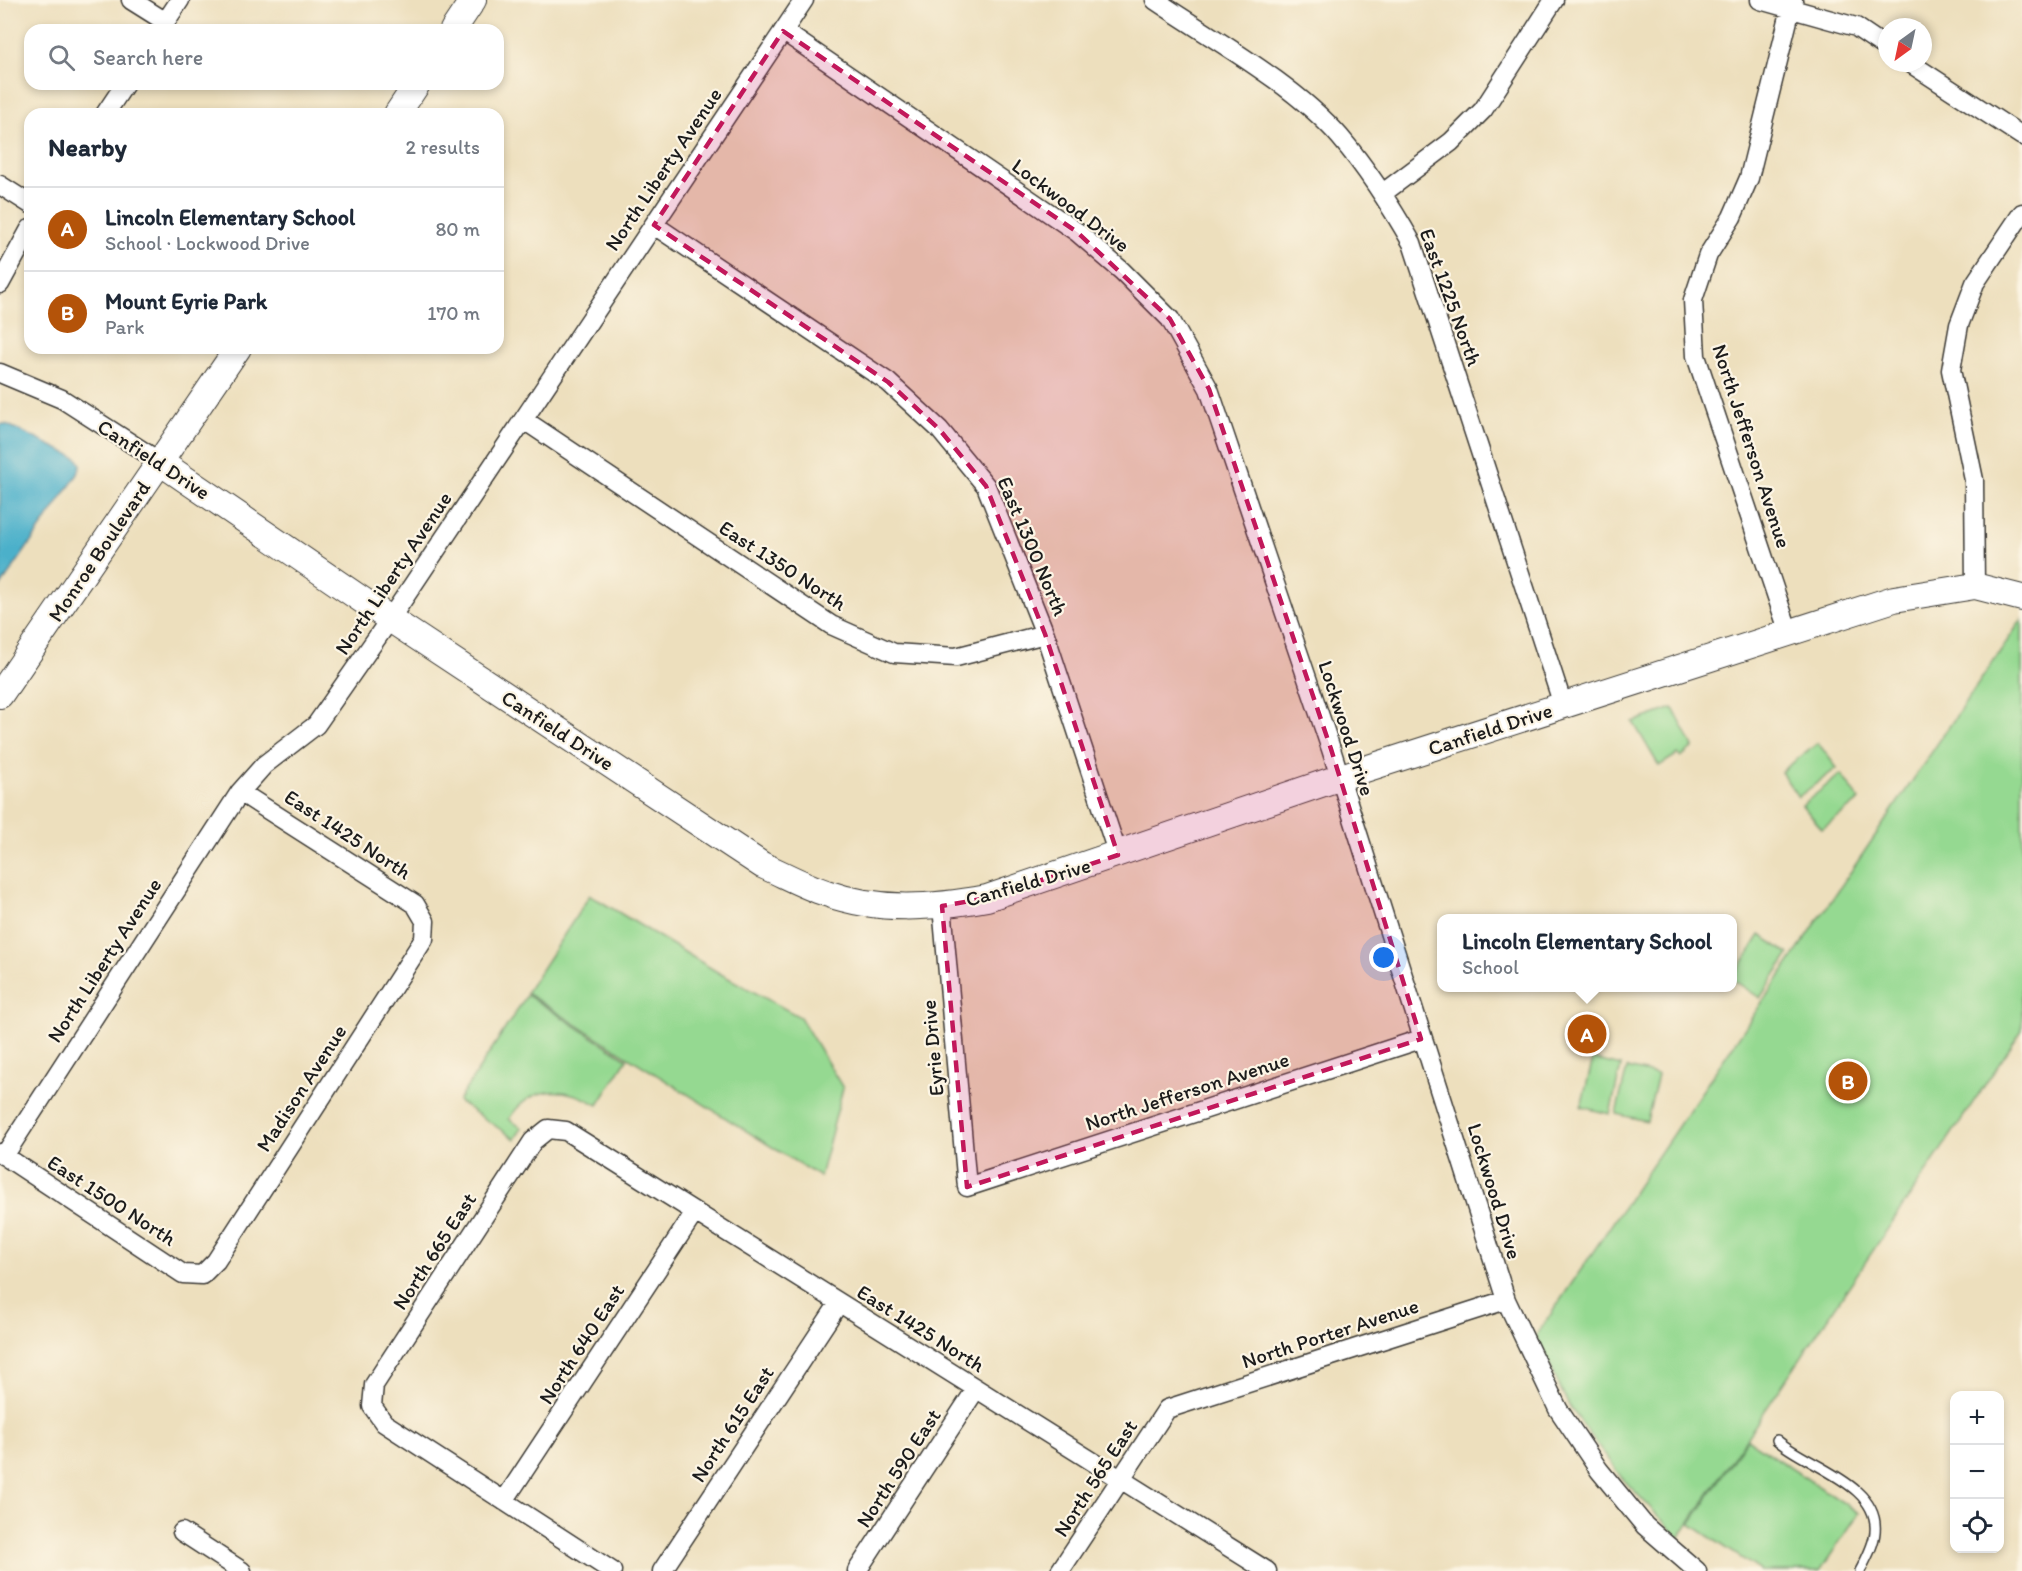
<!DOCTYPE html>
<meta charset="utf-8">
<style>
body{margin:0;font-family:Itim,sans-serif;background:#f6f6f7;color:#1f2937}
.controls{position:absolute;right:18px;bottom:18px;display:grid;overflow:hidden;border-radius:12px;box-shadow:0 3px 9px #0003}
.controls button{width:54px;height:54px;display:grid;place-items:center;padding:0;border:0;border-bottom:2px solid #e0e1e3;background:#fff;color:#1f2937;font:30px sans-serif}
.compass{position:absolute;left:1878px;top:18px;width:54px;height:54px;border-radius:50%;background:#fff;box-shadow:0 3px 9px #0003;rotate:213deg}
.you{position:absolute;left:1384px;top:958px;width:21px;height:21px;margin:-15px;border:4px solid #fff;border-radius:50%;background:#1a73e8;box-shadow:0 0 0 9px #1a73e833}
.badge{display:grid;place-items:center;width:39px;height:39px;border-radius:50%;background:#b45309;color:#fff;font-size:20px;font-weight:700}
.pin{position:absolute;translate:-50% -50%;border:3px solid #fff;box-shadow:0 2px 6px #0006}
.popup{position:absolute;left:1437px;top:914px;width:300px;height:78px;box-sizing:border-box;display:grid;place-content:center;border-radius:12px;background:#fff;filter:drop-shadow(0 2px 4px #0005);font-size:20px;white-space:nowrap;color:#747a83}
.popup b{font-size:22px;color:#1f2937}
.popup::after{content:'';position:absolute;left:50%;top:100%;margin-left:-12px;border:12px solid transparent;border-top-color:#fff}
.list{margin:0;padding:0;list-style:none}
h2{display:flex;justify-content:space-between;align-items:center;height:78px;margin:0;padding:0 24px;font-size:26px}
h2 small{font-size:20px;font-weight:400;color:#747a83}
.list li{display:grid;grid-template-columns:39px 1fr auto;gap:18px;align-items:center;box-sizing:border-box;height:84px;padding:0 24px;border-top:2px solid #e0e1e3}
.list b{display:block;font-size:22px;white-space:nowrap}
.list p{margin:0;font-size:20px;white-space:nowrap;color:#747a83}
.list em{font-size:20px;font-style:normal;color:#747a83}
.icon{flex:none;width:33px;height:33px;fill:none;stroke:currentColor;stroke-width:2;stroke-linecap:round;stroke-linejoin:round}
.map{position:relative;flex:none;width:2022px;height:1571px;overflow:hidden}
.search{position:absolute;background:#fff;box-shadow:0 3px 9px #0003;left:24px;top:24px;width:480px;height:66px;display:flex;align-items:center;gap:15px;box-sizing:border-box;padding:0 21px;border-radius:18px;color:#747a83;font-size:22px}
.panel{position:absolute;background:#fff;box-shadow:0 3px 9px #0003;left:24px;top:108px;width:480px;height:246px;border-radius:18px}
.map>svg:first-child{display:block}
.green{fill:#95d991;stroke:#587a56;stroke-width:1.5}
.water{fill:#4bb0ca;stroke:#346673;stroke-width:1.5}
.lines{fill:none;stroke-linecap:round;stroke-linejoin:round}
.lane-casing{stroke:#3b3934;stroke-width:12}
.street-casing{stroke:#3b3934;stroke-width:21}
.secondary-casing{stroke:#3b3934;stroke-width:28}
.lane{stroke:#fff;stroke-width:9}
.street{stroke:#fff;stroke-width:18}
.secondary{stroke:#fff;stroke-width:26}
.marked{fill:#c2185b;fill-opacity:0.2;stroke:#c2185b;stroke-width:4.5;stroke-dasharray:12 8;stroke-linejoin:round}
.labels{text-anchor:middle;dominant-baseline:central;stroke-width:4.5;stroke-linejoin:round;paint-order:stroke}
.street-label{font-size:21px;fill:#1c1c1c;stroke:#fcf5e5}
</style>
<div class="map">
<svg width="2022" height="1571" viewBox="0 0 2022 1571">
<rect width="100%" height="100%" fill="#fcf5e5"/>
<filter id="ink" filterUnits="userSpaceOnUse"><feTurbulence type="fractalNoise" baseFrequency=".0167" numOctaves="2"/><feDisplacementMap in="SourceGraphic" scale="12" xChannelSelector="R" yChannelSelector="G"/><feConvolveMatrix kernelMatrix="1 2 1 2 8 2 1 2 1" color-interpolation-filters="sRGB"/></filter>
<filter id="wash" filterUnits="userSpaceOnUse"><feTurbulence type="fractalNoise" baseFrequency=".008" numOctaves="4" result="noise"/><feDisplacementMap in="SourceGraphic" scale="24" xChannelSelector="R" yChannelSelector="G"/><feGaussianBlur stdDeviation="1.35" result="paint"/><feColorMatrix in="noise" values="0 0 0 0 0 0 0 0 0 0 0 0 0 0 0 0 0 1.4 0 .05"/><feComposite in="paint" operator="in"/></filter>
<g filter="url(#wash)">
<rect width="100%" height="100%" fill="#eddfbd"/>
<path class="green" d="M2022 619V1030L1679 1538 1621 1477 1568 1404 1536 1336Z
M1673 708 1693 747 1681 757 1678 754 1659 766 1633 722Z
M1818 743 1837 768 1798 797 1781 772Z
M1841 774 1860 800 1822 829 1802 805Z
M590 895 719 973 800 1017 843 1088 820 1177 526 993Z
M1760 935 1789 954 1760 998 1732 979Z
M527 995 627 1059 598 1105C565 1086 531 1084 509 1119L522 1128 515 1139 458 1101Z
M1593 1059 1621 1066 1610 1114 1581 1107Z
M1627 1068 1658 1075 1647 1121 1616 1114Z
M1747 1439 1859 1513 1820 1571H1761L1690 1524Z"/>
<path class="water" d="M0 424H6L77 458 81 464 78 474 0 587Z"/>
</g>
<g filter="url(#ink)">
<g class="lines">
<defs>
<path id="lane" d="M1777 1440C1806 1466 1880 1484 1875 1532 1874 1545 1866 1559 1860 1571"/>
<path id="street" d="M131 0 166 22
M1155 0C1214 40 1293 83 1340 137 1368 170 1391 206 1412 243L1563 705
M1760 0 1856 27 1887 48
M160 30 180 0
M783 31 1077 232 1122 271 1170 319 1209 389 1331 749 1506 1300 1558 1409 1599 1470 1645 1526 1697 1571
M1910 63 2022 136
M105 114 125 84
M0 185 30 204
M1383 193 1451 142 1483 110 1554 0
M654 225 888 382 939 429 986 486 1045 634 1118 855
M0 284 30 229
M0 373 62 399 160 462
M524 420 831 625 894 653 956 657 1045 634
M1975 586 1974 480 1951 370 1959 325 1975 283 2022 213
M1789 633 1696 356 1693 300 1708 255 1732 217 1749 178 1793 0
M942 906 967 1187 1421 1039
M0 1153 183 1274 202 1275 216 1261 424 939 425 921 415 904 240 792
M4 1156 240 792 264 765 316 725 390 619 804 0
M504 1501 695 1212
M182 1532 242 1571
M612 1571 384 1423 372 1406 374 1385 533 1141 548 1129 566 1131 1267 1571
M662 1571 839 1303
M857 1571 976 1389
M1060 1571 1167 1409 1506 1300"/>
<path id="secondary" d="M453 30 473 0
M397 114 417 84
M160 462 390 619 762 865C783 874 804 886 826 893 879 912 932 908 987 898L1359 771 1894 599 1975 586 2022 598
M0 695 238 348"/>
</defs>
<use href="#lane" class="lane-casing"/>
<use href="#street" class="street-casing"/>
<use href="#secondary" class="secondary-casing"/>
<use href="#lane" class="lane"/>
<use href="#street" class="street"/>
<use href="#secondary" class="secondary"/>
</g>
</g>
<path class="marked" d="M783 31 1077 232 1170 319 1209 389 1331 749 1421 1039 967 1187 942 906 987 898 1118 855 1045 634 986 486 939 429 888 382 654 225Z"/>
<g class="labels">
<g class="street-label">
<text transform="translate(663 169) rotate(-56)">North Liberty Avenue</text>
<text transform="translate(1071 205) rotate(37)">Lockwood Drive</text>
<text transform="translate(1451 297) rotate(70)">East 1225 North</text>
<text transform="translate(1752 446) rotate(72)">North Jefferson Avenue</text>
<text transform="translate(154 459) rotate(33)">Canfield Drive</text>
<text transform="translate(1033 546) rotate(67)">East 1300 North</text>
<text transform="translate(99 551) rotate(-56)">Monroe Boulevard</text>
<text transform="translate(783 565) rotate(33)">East 1350 North</text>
<text transform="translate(393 573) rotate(-56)">North Liberty Avenue</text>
<text transform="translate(1347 728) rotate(72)">Lockwood Drive</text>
<text transform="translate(1490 729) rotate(-18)">Canfield Drive</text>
<text transform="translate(558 730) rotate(33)">Canfield Drive</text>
<text transform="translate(348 834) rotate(33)">East 1425 North</text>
<text transform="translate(1028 882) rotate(-16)">Canfield Drive</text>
<text transform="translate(104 960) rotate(-57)">North Liberty Avenue</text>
<text transform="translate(932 1048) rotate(-95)">Eyrie Drive</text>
<text transform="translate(301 1088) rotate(-57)">Madison Avenue</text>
<text transform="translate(1187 1091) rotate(-18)">North Jefferson Avenue</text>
<text transform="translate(1495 1191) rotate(73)">Lockwood Drive</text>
<text transform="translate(112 1200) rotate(33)">East 1500 North</text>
<text transform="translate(434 1251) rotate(-57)">North 665 East</text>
<text transform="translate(921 1328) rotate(32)">East 1425 North</text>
<text transform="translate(1330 1333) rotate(-18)">North Porter Avenue</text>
<text transform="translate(581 1344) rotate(-57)">North 640 East</text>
<text transform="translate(732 1424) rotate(-57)">North 615 East</text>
<text transform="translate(898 1468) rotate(-57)">North 590 East</text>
<text transform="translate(1095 1478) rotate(-57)">North 565 East</text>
</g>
</g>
</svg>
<div class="controls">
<button>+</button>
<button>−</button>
<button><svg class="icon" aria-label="locate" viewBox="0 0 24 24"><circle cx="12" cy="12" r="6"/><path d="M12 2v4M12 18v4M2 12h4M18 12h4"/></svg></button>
</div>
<svg class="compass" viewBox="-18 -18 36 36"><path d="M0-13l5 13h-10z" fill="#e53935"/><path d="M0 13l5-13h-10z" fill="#747a83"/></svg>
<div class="you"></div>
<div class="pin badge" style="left:1587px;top:1034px">A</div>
<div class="popup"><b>Lincoln Elementary School</b>School</div>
<div class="pin badge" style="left:1848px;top:1081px">B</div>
<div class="search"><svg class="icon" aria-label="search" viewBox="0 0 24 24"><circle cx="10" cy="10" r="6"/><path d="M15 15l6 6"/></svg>Search here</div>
<section class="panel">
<h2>Nearby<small>2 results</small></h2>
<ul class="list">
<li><span class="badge">A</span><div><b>Lincoln Elementary School</b><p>School · Lockwood Drive</p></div><em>80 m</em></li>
<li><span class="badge">B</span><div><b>Mount Eyrie Park</b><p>Park</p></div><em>170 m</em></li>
</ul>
</section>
</div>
